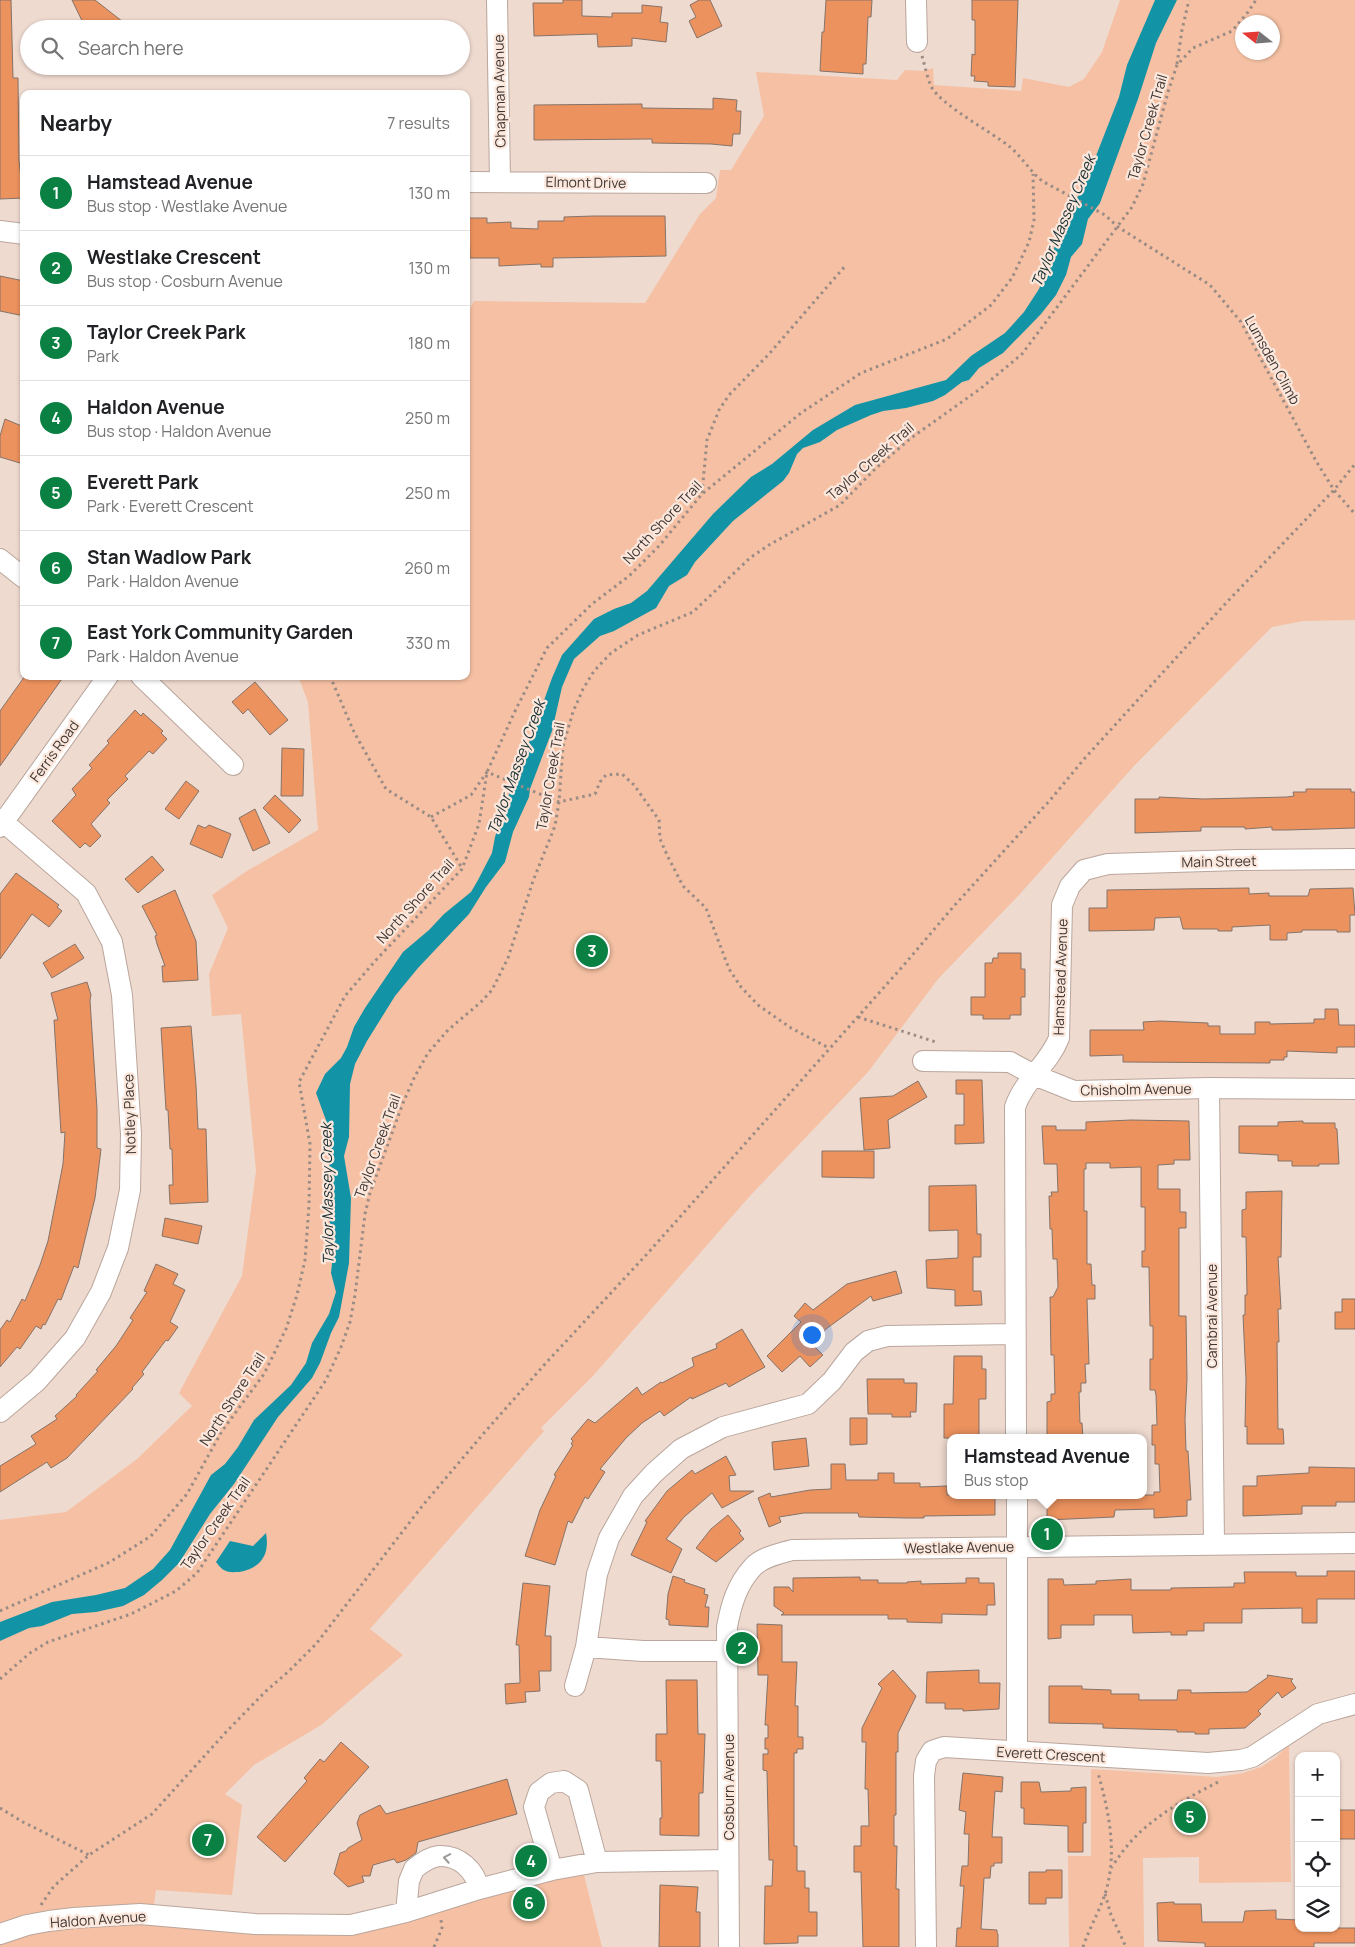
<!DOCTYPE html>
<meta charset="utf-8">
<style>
body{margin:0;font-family:Manrope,sans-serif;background:#f2f2f2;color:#202124}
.controls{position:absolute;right:15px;bottom:15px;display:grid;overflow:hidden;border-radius:10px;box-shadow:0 1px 4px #0004}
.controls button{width:45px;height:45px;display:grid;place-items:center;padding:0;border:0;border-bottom:1px solid #e0e0e0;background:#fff;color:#202124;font:25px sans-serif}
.compass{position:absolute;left:1235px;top:15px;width:45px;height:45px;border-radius:50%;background:#fff;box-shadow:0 1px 4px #0004;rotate:287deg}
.you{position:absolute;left:811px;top:1334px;width:18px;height:18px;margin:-12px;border:4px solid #fff;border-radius:50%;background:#1a73e8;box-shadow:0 0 0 8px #1a73e833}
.badge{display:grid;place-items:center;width:32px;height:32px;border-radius:50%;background:#0b8043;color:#fff;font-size:16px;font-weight:700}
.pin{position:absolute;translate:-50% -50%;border:2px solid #fff;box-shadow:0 1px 5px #0006}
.popup{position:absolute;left:947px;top:1434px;width:200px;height:65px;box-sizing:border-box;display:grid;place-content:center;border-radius:10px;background:#fff;filter:drop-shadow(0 1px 4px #0005);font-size:16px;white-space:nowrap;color:#757577}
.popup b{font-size:19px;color:#202124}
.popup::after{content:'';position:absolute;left:50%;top:100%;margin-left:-10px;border:10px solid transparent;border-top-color:#fff}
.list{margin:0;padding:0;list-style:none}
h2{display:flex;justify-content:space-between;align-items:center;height:65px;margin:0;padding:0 20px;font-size:21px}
h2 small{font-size:16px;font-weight:400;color:#757577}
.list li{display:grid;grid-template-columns:32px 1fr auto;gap:15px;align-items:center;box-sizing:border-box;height:75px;padding:0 20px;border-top:1px solid #e0e0e0}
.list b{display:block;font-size:19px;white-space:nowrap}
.list p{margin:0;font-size:16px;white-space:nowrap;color:#757577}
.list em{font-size:16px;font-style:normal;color:#757577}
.icon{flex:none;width:28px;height:28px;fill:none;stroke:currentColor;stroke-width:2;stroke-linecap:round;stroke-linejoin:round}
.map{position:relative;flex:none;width:1355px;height:1947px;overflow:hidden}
.search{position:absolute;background:#fff;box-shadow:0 1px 4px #0004;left:20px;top:20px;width:450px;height:55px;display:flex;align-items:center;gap:12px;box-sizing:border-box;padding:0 18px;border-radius:28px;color:#757577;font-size:19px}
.panel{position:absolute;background:#fff;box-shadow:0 1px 4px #0004;left:20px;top:90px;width:450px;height:590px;border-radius:10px}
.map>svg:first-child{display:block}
.green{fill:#f5c0a3;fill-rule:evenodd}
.water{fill:#1393a6}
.building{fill:#ec925e;stroke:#857369}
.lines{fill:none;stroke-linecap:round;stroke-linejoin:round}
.minor-casing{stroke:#baa69c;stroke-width:22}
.path{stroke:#9a8b84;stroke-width:3;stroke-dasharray:2.5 4;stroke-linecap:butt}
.minor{stroke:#fff;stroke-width:20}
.oneway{stroke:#9e9a98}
.labels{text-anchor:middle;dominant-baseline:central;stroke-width:4.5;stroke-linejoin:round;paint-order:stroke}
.street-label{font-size:14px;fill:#3e3632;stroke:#fce7dc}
.water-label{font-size:15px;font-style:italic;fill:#162f33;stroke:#fce7dc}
</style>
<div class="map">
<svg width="1355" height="1947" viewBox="0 0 1355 1947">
<rect width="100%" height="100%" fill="#efdacf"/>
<path class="green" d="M1120 0H1355V620L1303 621 1272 627 1133 767 1019 895 938 979 868 1072 749 1197 592 1377 541 1428 544 1431 370 1629 403 1655 321 1725 254 1765 225 1794 242 1805 232 1895 156 1890 151 1925 299 1935 337 1934 583 1871 602 1947H0V1520L66 1512 137 1459 192 1406 179 1393 242 1276 256 1171 241 1014 212 1016 209 974 228 928 212 895 247 871 318 830 308 702 298 676H466V316L474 301 645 303 700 214 716 198 720 170H731L764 116 756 72 897 80 905 70 923 71 933 68 934 85 1021 91 1023 78 1069 87 1084 79 1102 52ZM1242 22H1272V52H1242Z
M1289 1745 1291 1882 1199 1883V1857L1143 1858 1144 1947H1069L1068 1856H1091V1769L1217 1777 1243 1773 1261 1767 1275 1758Z"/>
<path class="water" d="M1155 0H1177L1156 43 1138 99 1100 203 1088 219 1082 244 1071 257 1066 275 1056 295 1041 314 1003 353 979 368 969 380 962 382 945 395 933 401 906 408 883 411 871 415 837 430 820 442 803 448 797 454 789 473 783 481 733 521 695 562 687 575 669 586 656 608 614 631 600 636 574 659 562 687 552 731 530 789 529 797 513 832 505 862 486 887 469 914 418 968 395 996 367 1041 355 1064 350 1084 349 1137 344 1156 351 1198 349 1263 339 1317 331 1333 320 1363 312 1378 278 1417 234 1484 210 1514 179 1563 162 1580 144 1595 123 1606 96 1612 72 1614 42 1626 29 1628 0 1641V1622L52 1602 96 1595 125 1588 153 1569 170 1550 211 1475 225 1464 238 1447 254 1420 291 1385 306 1363 312 1343 329 1314 336 1292 331 1273 334 1244 324 1193 330 1161 327 1123 316 1093 325 1074 341 1058 347 1047 354 1027 365 1008 403 952 429 930 444 914 471 892 478 880 492 853 495 837 513 782 521 765 552 678 562 655 594 619 614 609 631 603 647 591 713 514 751 477 772 464 813 430 855 405 946 380 971 356 1005 333 1024 312 1039 289 1056 243 1069 219 1074 203 1085 184 1119 97 1127 65Z
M266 1533C270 1555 261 1568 239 1572 234 1572 228 1573 224 1570 221 1569 218 1564 216 1562L230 1541 253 1546Z"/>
<path class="building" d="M0 0H11L13 78H18L19 161 21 178H24V198L0 199Z
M72 0H95L132 29H86Z
M563 0H582V16L612 17V13H642V5L662 7 660 22 668 23 666 42 632 38V46L598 47 597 34 534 36 533 3H563Z
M699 0H710L722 26 697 38 689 21 696 17 690 5Z
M826 0H872L871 17H868L866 64H863V74L820 71 822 32H824Z
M972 0H1018L1015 87 988 86V82L974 81 975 76H971L972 54 975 55V20H972Z
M713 98 737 100 736 111H741L740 134H733L732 146 711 144 652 143V139L534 140V105L642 104V108L713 109Z
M593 216H665L666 256 553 258V267H541V264L499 266V258H470L469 218H487V223L511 222V228L538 229V221H564V217Z
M0 276 24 281V316L0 311Z
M5 419 24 427V451L20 463 0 457V436Z
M25 676H64L0 766V711Z
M255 682 288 720 270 735 248 709 243 714 232 702Z
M135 710 141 716 143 713 163 731 161 733 167 739 153 754 149 751 125 776 128 779 107 800 110 803 91 824 101 836 90 847 85 843 80 848 52 821 76 795 72 789 92 768 89 765 109 743 107 741Z
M282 748 304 749 303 796H281Z
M186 781 199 791 179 819 165 809Z
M1306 789H1351V792H1355V828L1287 830H1272V827L1245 829V827H1201V831L1135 833V799H1159V797L1203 799 1287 797 1294 796 1293 792H1306Z
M275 795 301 820 289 833 263 808Z
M255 809 270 843 253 851 239 818Z
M198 825 205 828 209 825 231 834 222 858 190 844Z
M152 856 164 870 138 893 125 879Z
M16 873 59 905 57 907 62 911 49 927 32 914 0 959V894Z
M1249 888V894L1269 893V896H1308L1310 889 1353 888 1355 915H1350V932H1337V930H1302V932L1287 933V940H1270V925L1232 927V931H1218V929H1183L1180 917 1155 918 1154 930 1089 931V908H1107V890Z
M175 890 196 941 198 980 163 982 162 966H165L157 944 155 936 157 935 142 906Z
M75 944 84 958 52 978 43 963Z
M998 953H1021V969H1025V997H1021V1015H1010V1019H983V1015H971V997H985V963H992L993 958H998Z
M87 982 91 995 90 1000 97 1109V1148L101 1149 95 1198 78 1268 74 1266 61 1300 58 1299 45 1325 43 1324 41 1329 36 1326 20 1349 17 1347 0 1367V1330L7 1320 10 1322 22 1299 25 1301 40 1265 48 1241 63 1164 65 1132 61 1133 54 1020H58L51 993Z
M1325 1009H1338L1339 1025H1355V1047H1337V1053L1287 1051V1057H1284V1060H1270V1063L1123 1062V1055L1090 1056V1030H1144L1143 1022 1160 1021 1208 1023V1026H1220V1034H1255V1022H1270V1024L1314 1023V1019H1325Z
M191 1026 196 1085 198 1129H206L208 1202 170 1204 169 1185H173L172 1149H170L168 1110H166L161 1028Z
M956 1080H982L984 1143 955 1144V1125H964V1094H956Z
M918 1081 927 1097 888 1120 890 1148 864 1150 860 1098 893 1096Z
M1131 1120 1189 1121 1190 1160H1174V1164L1158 1165V1189H1180V1212H1186V1228H1179V1316H1186L1187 1379 1185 1419 1186 1451H1188L1191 1500H1187V1516L1154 1518V1509L1115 1510 1114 1517 1047 1520V1495H1154V1492H1160L1159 1464H1155V1445H1152V1425H1157L1156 1395 1155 1390H1150V1359H1153V1326H1150L1149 1267H1142V1251H1145V1207H1141V1167L1110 1168V1163H1086V1169H1084V1211H1087V1264H1091L1092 1285H1095V1299H1087L1089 1364H1085L1086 1383H1081V1392H1079L1080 1423H1082L1083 1438H1047V1402L1051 1401V1394H1055L1054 1355H1051L1050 1297H1053L1058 1287 1057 1259H1053L1052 1229H1050L1049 1196H1052L1051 1192H1058L1057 1164H1044L1042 1126H1056V1130H1086V1122Z
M1303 1121V1123H1335V1128L1337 1129 1339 1164H1319V1166H1292V1161H1278V1155L1239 1153V1126H1278V1122Z
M822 1151H874V1178L822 1177Z
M976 1185 977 1234H981V1257H973V1291H981L982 1305 955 1306V1290L927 1288 926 1260 958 1258V1230L929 1231V1186Z
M1282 1191 1281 1257H1278L1281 1309H1278L1279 1342H1277L1278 1429H1283L1284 1444H1247V1426L1245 1427 1246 1379 1243 1315H1245V1295H1247L1246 1237H1242V1210L1246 1209V1192Z
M165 1218 202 1226 198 1244 162 1236Z
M156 1264 178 1274 173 1284 185 1290 170 1322 178 1327 168 1341 166 1340 142 1372 144 1374 132 1388 133 1389 67 1458 51 1468 47 1462 0 1492V1466L36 1444 31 1436 57 1419 55 1416 77 1396 76 1395 98 1371 96 1370 116 1346 133 1320 130 1318 147 1292 144 1291Z
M896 1271 902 1293 873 1301 871 1296 826 1329 813 1345 823 1355 810 1367 800 1356 782 1372 767 1356 801 1322 794 1316 805 1303 813 1310 847 1284Z
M1342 1299H1355V1329H1335V1312H1342Z
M742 1329 765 1367 729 1387 726 1383 692 1399 691 1397 664 1416 660 1411 642 1423 626 1438 600 1469 605 1472 588 1499 585 1497 572 1523 568 1521 555 1565 525 1556 540 1510 556 1476 554 1475 573 1445 571 1444 573 1441 571 1439 588 1419 595 1423 637 1387 642 1395 661 1382 662 1383 694 1366 692 1358 717 1348 716 1344Z
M954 1356H982V1369H986V1399H979V1438H944V1404H953Z
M867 1379H904V1383H917L916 1412H910L911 1417H892V1414H868Z
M850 1418H867V1444L850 1445Z
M806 1438 809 1466 774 1470 772 1442Z
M726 1456 736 1475 729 1476 730 1491H754L722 1508 712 1493 684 1517 666 1539 682 1549 671 1573 631 1555 647 1522 645 1521 667 1491 692 1470 695 1474Z
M831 1464H845L846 1480H878V1473H894V1483H920V1487L947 1486V1495H995V1515L924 1516V1518H907L859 1517 858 1513H804L779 1517 781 1522 769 1527 758 1498 770 1493 771 1497 810 1490 831 1489Z
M1309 1467 1355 1468V1502H1336V1506H1302V1514L1243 1516V1486H1257V1476L1309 1473Z
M728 1515 741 1531 739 1533 744 1539 716 1562 696 1548 711 1529Z
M1327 1571H1355V1599H1317V1623H1302V1608L1242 1609V1623H1204V1631H1187V1635H1171V1632L1133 1633 1132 1615H1094V1625H1061V1638L1048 1639V1579H1063L1064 1585 1096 1584V1581L1131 1579V1590H1171V1588L1234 1587V1583H1245L1244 1572H1296V1576H1327Z
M673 1576 685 1580 684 1582 705 1589 704 1594 708 1595 705 1607H709L708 1627 669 1625V1620L666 1619 668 1594Z
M860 1577V1580H878V1583H907V1582L921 1581V1584L966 1583V1578H979V1583H994L995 1605H987V1615L942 1614V1623L907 1622V1619H888V1615H781L784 1613 774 1606V1587H789L793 1592V1578Z
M523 1583 550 1586 545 1636H551V1671H539L540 1691 525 1692 526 1702 506 1704 505 1684 520 1683 519 1645H516Z
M757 1624 782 1625V1662H797L795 1706H798V1737H803V1749H797V1753H794V1846H797V1871H805V1888H809V1912H817V1936H798V1943L764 1944 765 1886H772L773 1860H769L767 1771 763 1770V1754H768V1749H765V1738H768V1725H765L768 1675H758Z
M893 1670 916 1696 898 1733V1752H896V1815H894V1846H897L896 1889H899V1947H863L861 1872H854V1846H861V1826H869L868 1789H865L866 1742H862V1728L882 1688 878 1684Z
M979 1670V1683H1000L999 1709 963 1711V1709H945V1703H926L927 1672Z
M1267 1675 1293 1679 1291 1681 1296 1688 1282 1698 1278 1692 1258 1711 1261 1714 1245 1728 1209 1729V1734H1195V1732H1177V1730L1103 1728V1724L1049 1723V1686H1082V1689L1111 1690V1694H1139V1700H1177L1178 1690H1191V1693L1247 1692 1268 1677Z
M666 1680H697L698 1734H705L703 1793H699V1836L660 1835V1818H662L661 1761H656V1734H667Z
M341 1742 369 1767 285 1862 257 1837 307 1781 304 1778 320 1759 324 1762Z
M963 1773 1003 1777 1002 1792 995 1791 992 1837H1002V1863H994V1866H991L990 1878H984L981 1929 997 1930V1933L998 1934V1947H956L957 1928H961L964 1886H960L962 1866H968L969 1834H964L966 1812 959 1810Z
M507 1779 517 1814 418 1842 416 1853 406 1860 397 1863 394 1859 373 1865 370 1876H362L364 1882 348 1887 334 1874 340 1853 346 1851 348 1848 362 1840 357 1823 360 1815 380 1805 386 1814Z
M1021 1782H1039L1041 1792 1071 1791V1788L1086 1787V1823H1083V1852H1068V1826L1024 1824V1808H1021Z
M1337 1810H1355V1839H1336Z
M1046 1870H1062V1898H1046V1904H1029V1872H1046Z
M660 1885 698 1887 696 1912H700V1947H659Z
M1174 1902V1904H1201L1202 1922H1243L1245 1911 1276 1910V1919L1299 1920V1928H1355V1943H1314V1947H1205V1943L1158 1941 1157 1903Z"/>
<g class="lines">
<defs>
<path id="minor" d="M497 0 500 181
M916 0 917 42
M466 182 706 183
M0 231 24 234
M0 559 24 578
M141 676 233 765
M0 819 86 893 112 942 122 995 131 1134 130 1190 118 1248 101 1292 75 1338 37 1381 0 1412
M0 827 108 676
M923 1061 1010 1062 1034 1075 1074 1091 1209 1088 1355 1089
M1209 1088 1214 1544
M1016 1438 1015 1107C1024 1080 1049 1064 1059 1038L1062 905 1070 886 1084 870 1108 864 1239 860 1355 859
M1017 1495V1751
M727 1651H643L586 1647 597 1574 609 1538 633 1496 654 1473 681 1449 723 1427 808 1404 832 1381 854 1352 868 1341 887 1336 1014 1334
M575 1686 586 1647
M552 1870 534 1807 539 1792 551 1783 564 1781 578 1790 597 1862
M406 1912 409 1881 414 1869C420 1864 430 1857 439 1856 459 1855 475 1870 479 1889
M0 1934 27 1925 49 1921 74 1918 140 1914 255 1924 351 1925 406 1912 479 1889 552 1870 597 1862 728 1860
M729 1947 727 1627C731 1605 737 1584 753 1567 762 1557 779 1554 792 1550L1355 1543
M926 1947 924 1776 926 1761 932 1751 944 1747 1208 1763 1241 1760 1252 1757 1318 1714 1355 1704"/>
</defs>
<use href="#minor" class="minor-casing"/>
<path class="path" d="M922 56C925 66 927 77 931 86 940 105 992 132 1010 147 1022 157 1030 171 1042 181L1105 215 1118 227 1210 285 1241 322 1316 461 1334 490 1355 514
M1177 64 1182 30 1189 0
M702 493 707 440 719 410 729 395 769 354 846 265
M330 676 354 732 386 789 431 817 462 868
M431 817 471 795 487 772 559 802 595 794 600 782 606 775 622 774 634 785 659 820 660 839 668 857 683 886 706 908 729 969 741 987 758 1005 791 1028 829 1048
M858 1017 936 1042
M0 1611 110 1562 151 1536 187 1494 222 1431 264 1374 286 1329 297 1295 305 1260 309 1205 310 1144 299 1082 345 996 376 960 462 869 479 824 487 772 516 709 547 648 592 604 629 576 659 546 702 494 801 413 861 373 947 339 991 305 1012 278 1029 242 1034 220 1033 174
M0 1679 30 1653 48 1642 131 1614 176 1591 197 1573 326 1380 341 1347 350 1322 355 1295 365 1214 370 1193 403 1103 415 1076 428 1053 448 1030 481 1002 492 990 508 958 533 881 555 826 559 802 563 746 573 712 583 689 594 671 611 653 638 635 693 612 751 557 769 545 840 505 875 469 911 438 980 389 1022 354 1132 207 1143 184 1168 92 1177 65 1193 48 1232 31 1248 12 1256 0
M0 1808 23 1822 89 1855
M1111 1868C1116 1861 1121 1853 1127 1846 1151 1817 1187 1798 1220 1781
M1105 1894 1111 1915 1126 1947
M41 1905 54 1886 89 1855 152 1814 227 1731 266 1691 289 1671 316 1644 423 1505 484 1433 545 1364 647 1254 903 966 954 906 1051 799 1085 758 1226 603 1334 490 1355 464
M434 1947 442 1928 441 1920
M1083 1947C1089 1929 1099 1912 1105 1894 1118 1854 1109 1812 1098 1773"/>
<use href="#minor" class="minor"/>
</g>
<defs><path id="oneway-chevron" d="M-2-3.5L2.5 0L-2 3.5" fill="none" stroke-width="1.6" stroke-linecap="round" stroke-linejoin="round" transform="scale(1.25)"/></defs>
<use class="oneway" href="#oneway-chevron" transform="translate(447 1858) rotate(-170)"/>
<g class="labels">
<g class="street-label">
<text transform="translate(499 91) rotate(-91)">Chapman Avenue</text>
<text transform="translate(1147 127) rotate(-74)">Taylor Creek Trail</text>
<text transform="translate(586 182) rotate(1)">Elmont Drive</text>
<text transform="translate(1273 360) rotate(61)">Lumsden Climb</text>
<text transform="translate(870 461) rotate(-41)">Taylor Creek Trail</text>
<text transform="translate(662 522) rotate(-47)">North Shore Trail</text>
<text transform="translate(54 751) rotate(-54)">Ferris Road</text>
<text transform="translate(550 776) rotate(-80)">Taylor Creek Trail</text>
<text transform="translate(1219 861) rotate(-1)">Main Street</text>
<text transform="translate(415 901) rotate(-48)">North Shore Trail</text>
<text transform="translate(1060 977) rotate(-88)">Hamstead Avenue</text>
<text transform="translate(1136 1089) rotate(-1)">Chisholm Avenue</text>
<text transform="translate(129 1114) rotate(-92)">Notley Place</text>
<text transform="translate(377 1146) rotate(-70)">Taylor Creek Trail</text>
<text transform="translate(1211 1316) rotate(-90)">Cambrai Avenue</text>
<text transform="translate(232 1399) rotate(-57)">North Shore Trail</text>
<text transform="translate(215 1523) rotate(-55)">Taylor Creek Trail</text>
<text transform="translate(959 1547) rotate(-1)">Westlake Avenue</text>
<text transform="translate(1051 1754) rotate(3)">Everett Crescent</text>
<text transform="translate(728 1787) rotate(-90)">Cosburn Avenue</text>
<text transform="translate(98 1919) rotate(-4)">Haldon Avenue</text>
</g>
<g class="water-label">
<text transform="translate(1063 221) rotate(-67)">Taylor Massey Creek</text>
<text transform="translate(516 767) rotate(-70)">Taylor Massey Creek</text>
<text transform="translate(327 1194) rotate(-91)">Taylor Massey Creek</text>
</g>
</g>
</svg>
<div class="controls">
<button>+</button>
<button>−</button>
<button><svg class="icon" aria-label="locate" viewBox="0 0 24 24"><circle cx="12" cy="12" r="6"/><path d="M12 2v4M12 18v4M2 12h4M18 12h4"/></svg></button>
<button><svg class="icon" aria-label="layers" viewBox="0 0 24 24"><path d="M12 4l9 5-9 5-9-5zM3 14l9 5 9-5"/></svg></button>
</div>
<svg class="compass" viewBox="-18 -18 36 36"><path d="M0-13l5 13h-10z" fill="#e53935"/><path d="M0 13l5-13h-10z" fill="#757577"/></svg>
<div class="you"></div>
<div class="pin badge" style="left:1047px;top:1534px">1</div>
<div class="popup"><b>Hamstead Avenue</b>Bus stop</div>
<div class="pin badge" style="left:742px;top:1648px">2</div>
<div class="pin badge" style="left:592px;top:951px">3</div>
<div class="pin badge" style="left:531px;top:1861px">4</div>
<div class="pin badge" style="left:1190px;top:1817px">5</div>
<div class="pin badge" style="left:529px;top:1903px">6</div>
<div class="pin badge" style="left:208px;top:1840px">7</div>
<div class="search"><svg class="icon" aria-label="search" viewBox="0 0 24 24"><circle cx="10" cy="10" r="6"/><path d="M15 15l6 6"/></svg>Search here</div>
<section class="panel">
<h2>Nearby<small>7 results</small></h2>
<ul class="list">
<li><span class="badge">1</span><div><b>Hamstead Avenue</b><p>Bus stop · Westlake Avenue</p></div><em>130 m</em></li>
<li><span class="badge">2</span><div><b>Westlake Crescent</b><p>Bus stop · Cosburn Avenue</p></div><em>130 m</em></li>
<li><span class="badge">3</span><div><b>Taylor Creek Park</b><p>Park</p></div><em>180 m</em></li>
<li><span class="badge">4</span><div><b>Haldon Avenue</b><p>Bus stop · Haldon Avenue</p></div><em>250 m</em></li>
<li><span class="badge">5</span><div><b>Everett Park</b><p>Park · Everett Crescent</p></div><em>250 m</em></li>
<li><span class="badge">6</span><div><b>Stan Wadlow Park</b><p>Park · Haldon Avenue</p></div><em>260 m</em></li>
<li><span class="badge">7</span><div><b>East York Community Garden</b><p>Park · Haldon Avenue</p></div><em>330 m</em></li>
</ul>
</section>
</div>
